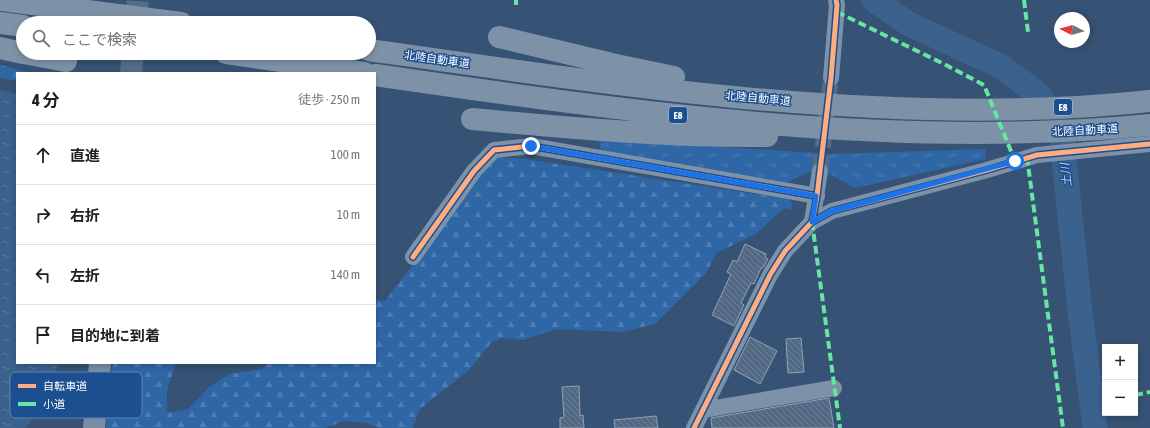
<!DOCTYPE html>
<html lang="ja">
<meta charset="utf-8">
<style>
body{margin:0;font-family:"Asap Condensed","Noto Sans JP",sans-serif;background:#f6f6f6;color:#202124}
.controls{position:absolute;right:12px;bottom:12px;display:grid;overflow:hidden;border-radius:0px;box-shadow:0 2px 6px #0003}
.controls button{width:36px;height:36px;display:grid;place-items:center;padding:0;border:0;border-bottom:1px solid #e0e0e0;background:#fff;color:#202124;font:20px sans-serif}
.compass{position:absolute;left:1054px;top:12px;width:36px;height:36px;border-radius:50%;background:#fff;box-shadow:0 2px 6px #0003;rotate:276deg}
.stop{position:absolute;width:12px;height:12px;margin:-9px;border:3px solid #1a73e8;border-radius:50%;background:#fff}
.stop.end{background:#1a73e8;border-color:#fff;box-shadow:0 1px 4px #0008}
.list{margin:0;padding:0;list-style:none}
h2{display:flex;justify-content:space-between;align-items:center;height:52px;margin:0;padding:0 16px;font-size:17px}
h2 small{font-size:13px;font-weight:400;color:#757577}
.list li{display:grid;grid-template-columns:26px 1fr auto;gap:12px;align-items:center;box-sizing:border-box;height:60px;padding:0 16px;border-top:1px solid #e0e0e0}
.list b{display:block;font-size:15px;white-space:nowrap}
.list em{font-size:13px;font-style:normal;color:#757577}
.icon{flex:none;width:22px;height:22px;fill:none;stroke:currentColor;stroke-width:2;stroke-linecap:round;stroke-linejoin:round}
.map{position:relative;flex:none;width:1150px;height:428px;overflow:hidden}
.search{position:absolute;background:#fff;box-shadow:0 2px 6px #0003;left:16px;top:16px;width:360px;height:44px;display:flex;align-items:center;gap:10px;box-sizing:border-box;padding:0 14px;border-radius:22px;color:#757577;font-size:15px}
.panel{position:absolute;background:#fff;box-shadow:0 2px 6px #0003;left:16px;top:72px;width:360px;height:292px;border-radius:0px}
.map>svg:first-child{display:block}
.grass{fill:url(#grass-tufts)}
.forest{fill:url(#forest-firs)}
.water{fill:url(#water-ripples)}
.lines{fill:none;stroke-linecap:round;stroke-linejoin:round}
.river{stroke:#3b618d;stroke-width:25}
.building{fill:url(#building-back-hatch);stroke:#92a2b6}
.street-tunnel{stroke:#546c89;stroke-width:16;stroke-dasharray:16 8;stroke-linecap:butt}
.secondary-tunnel{stroke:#546c89;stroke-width:22;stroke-dasharray:22 11;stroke-linecap:butt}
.street{stroke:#7d92a8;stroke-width:16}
.secondary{stroke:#798da4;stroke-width:22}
.highway{stroke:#7e92a7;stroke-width:22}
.quiet{stroke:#66e7a1;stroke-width:4;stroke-dasharray:8 4;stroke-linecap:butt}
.cycleway-casing{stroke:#1b4f8f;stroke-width:8}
.cycleway{stroke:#ffac80;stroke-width:5}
.route{stroke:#1a73e8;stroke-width:5}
.labels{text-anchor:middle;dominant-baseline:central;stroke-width:3;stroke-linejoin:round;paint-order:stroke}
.shield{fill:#1b4f8f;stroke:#bbcadd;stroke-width:1}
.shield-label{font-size:10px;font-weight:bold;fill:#fff}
.street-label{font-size:11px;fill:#fff;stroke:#1b4f8f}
.water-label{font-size:12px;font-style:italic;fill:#b5d3f5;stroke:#1b4f8f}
.key{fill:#1b4f8f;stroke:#5f84b1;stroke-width:1}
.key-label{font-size:11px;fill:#fff}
</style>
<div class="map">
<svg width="1150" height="428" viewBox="0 0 1150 428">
<defs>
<pattern id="grass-tufts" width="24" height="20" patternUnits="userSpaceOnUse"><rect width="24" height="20" fill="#2f66a5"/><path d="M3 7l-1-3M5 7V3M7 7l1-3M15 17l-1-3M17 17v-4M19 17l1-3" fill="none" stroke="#4e7db2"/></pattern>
<pattern id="forest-firs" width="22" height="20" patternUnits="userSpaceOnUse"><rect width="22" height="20" fill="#2f66a5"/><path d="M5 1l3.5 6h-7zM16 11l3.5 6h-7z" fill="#4e7db2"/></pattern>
<pattern id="water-ripples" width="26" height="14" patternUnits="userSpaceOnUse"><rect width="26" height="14" fill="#3b618d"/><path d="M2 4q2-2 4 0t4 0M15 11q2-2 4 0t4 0" fill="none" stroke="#58799e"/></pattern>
<pattern id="building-back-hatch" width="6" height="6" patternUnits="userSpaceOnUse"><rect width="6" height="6" fill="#526984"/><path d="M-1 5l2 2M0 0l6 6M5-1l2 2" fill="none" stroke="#6c8096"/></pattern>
</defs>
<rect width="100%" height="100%" fill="#365274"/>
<path class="grass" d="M599 139 830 154 985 149 986 159 855 188 828 173 808 172 788 182H777L600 152Z"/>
<path class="forest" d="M0 65 32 73H17V81L0 78Z
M495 157 526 159 788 199 793 203 791 210 784 208 756 234 716 253 707 272 655 324 622 332 556 329 523 340 503 338 492 342 470 369 419 410 413 428H380L366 423 345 421 325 428H106L113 363H176L167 391V413L188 409 210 386 230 374 261 369 270 363H375V300L385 301Z"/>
<path class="water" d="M0 90 17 94V363H58C50 387 44 410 25 428H0Z"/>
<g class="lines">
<path class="river" d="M874 0 909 24 1002 67 1038 94 1061 129 1079 303 1095 428"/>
</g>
<path class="building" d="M745 244 766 254 765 258 768 259 763 268H761L754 284 751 283 741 303 744 305 734 326 712 315 731 274 727 272 733 260 737 262Z
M750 337 777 351 760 384 734 370Z
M801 338 804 372 788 373 786 339Z
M579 386 580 416 583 415 584 428H560V418L564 417 562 387Z
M829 398 834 428H712L711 418Z
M656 416 658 428H615L614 420Z"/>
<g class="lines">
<path class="street-tunnel" d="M820 171 831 78"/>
<path class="secondary-tunnel" d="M136 23 138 0
M131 73 133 53"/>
<path class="street" d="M831 78 837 5 836 0
M812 222 832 211 987 170 1037 155 1150 144
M413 257 474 171 494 150 531 146 817 196
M703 410 834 388
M694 428 770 275 785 251 812 222 820 171"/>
<path class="secondary" d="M94 428 100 363"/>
<path class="highway" d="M2 0 181 23
M0 23 23 26
M499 37 616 65 674 77
M0 48 23 53
M369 50C595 82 827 118 1056 108 1087 107 1119 104 1150 101
M24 53 66 61
M226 53 364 73
M375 75C631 112 891 150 1150 125
M472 119C570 128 668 137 767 136"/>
<path class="quiet" d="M1024 0 1028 32
M516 5V0
M837 12 946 65 984 85 1015 161
M1027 157 1063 428
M812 222 840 428
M1135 395 1150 392"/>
<defs>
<path id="cycleway" d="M812 222 832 211 987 170 1037 155 1150 144
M413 257 474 171 494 150 531 146 817 196
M694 428 770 275 785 251 812 222 817 196 831 78 837 5 836 0"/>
</defs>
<use href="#cycleway" class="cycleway-casing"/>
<use href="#cycleway" class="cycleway"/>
</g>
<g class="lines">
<path class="route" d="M531 146 816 196 812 222 832 211 1015 161"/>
</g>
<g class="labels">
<g class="shield">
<rect x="1054" y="99" width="18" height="16" rx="3"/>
<rect x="669" y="107" width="18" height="16" rx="3"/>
</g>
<g class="shield-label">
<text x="1063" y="107">E8</text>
<text x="678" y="115">E8</text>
</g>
<g class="street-label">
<text transform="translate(437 59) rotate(8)">北陸自動車道</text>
<text transform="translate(758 98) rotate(5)">北陸自動車道</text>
<text transform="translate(1085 130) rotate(-3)">北陸自動車道</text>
</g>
<g class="water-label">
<text transform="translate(1066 175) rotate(-96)">土川</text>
</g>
</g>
<rect x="10" y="372" width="132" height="46" rx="6" class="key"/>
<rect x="18" y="384" width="18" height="4" fill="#ffac80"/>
<rect x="18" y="402" width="18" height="4" fill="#66e7a1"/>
<g class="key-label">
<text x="43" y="390">自転車道</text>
<text x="43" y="408">小道</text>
</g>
</svg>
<div class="controls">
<button>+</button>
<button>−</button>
</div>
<svg class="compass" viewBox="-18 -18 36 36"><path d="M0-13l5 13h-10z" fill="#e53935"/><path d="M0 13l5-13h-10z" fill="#757577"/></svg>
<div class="stop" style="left:1015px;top:161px"></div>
<div class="stop end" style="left:531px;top:146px"></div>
<div class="search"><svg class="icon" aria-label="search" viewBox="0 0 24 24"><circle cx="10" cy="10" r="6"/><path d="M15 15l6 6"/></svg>ここで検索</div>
<section class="panel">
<h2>4 分<small>徒歩 · 250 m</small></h2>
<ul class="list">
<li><svg class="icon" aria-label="ahead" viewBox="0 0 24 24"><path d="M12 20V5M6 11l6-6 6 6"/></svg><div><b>直進</b></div><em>100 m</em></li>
<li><svg class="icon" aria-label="right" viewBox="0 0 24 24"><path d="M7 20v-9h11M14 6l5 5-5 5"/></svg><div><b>右折</b></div><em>10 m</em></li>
<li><svg class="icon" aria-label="left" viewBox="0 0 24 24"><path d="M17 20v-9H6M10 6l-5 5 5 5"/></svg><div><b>左折</b></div><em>140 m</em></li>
<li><svg class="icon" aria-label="arrive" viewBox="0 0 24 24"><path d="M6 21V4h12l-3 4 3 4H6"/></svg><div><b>目的地に到着</b></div></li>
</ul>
</section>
</div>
